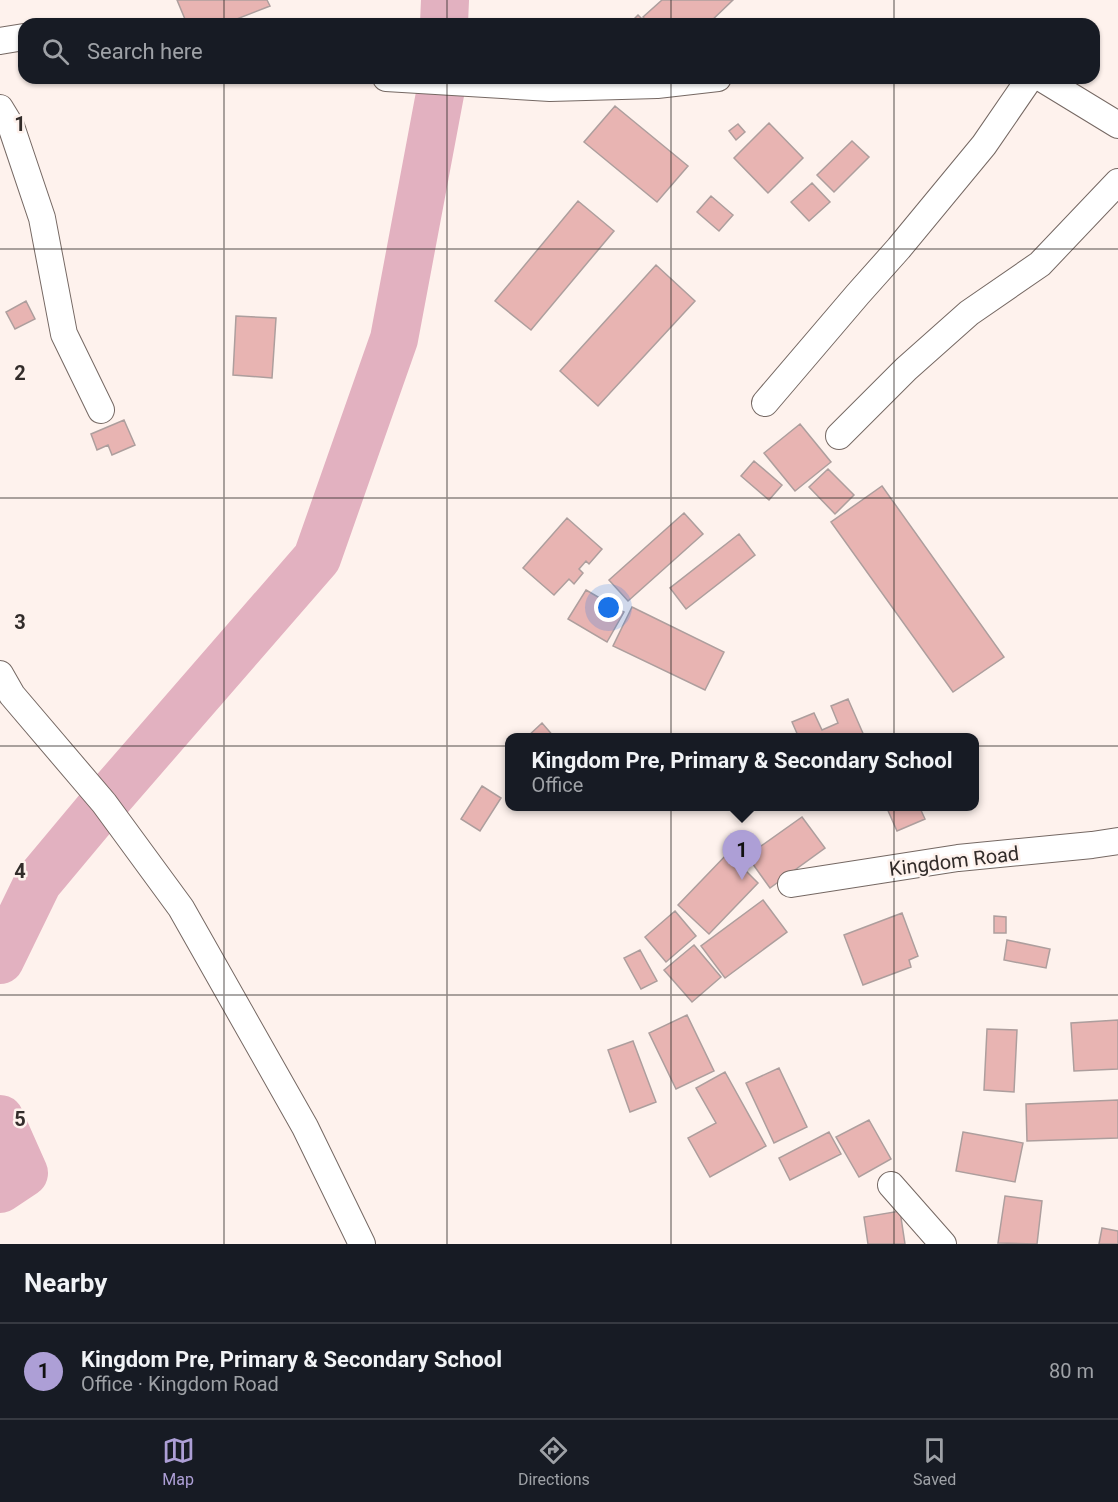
<!DOCTYPE html>
<meta charset="utf-8">
<style>
body{margin:0;font-family:Roboto,sans-serif;background:#242831;color:#f1f3f6}
.you{position:absolute;left:609px;top:608px;width:21px;height:21px;margin:-15px;border:4px solid #fff;border-radius:50%;background:#1a73e8;box-shadow:0 0 0 9px #1a73e833}
.badge{display:grid;place-items:center;width:39px;height:39px;border-radius:50%;background:#ad9fd6;color:#111;font-size:20px;font-weight:700}
.pin{position:absolute;translate:-50% -50px;filter:drop-shadow(0 2px 3px #0008)}
.pin::after{content:'';position:absolute;top:32px;width:21px;height:18px;background:inherit;clip-path:polygon(0 0,100% 0,50% 100%)}
.popup{position:absolute;left:505px;top:733px;width:474px;height:78px;box-sizing:border-box;display:grid;place-content:center;border-radius:12px;background:#171b24;filter:drop-shadow(0 2px 4px #0005);font-size:20px;white-space:nowrap;color:#9ea1a6}
.popup b{font-size:22px;color:#f1f3f6}
.popup::after{content:'';position:absolute;left:50%;top:100%;margin-left:-12px;border:12px solid transparent;border-top-color:#171b24}
.list{margin:0;padding:0;list-style:none}
h2{display:flex;justify-content:space-between;align-items:center;height:78px;margin:0;padding:0 24px;font-size:26px}
h2 small{font-size:20px;font-weight:400;color:#9ea1a6}
.list li{display:grid;grid-template-columns:39px 1fr auto;gap:18px;align-items:center;box-sizing:border-box;height:96px;padding:0 24px;border-top:2px solid #363941}
.list b{display:block;font-size:22px;white-space:nowrap}
.list p{margin:0;font-size:20px;white-space:nowrap;color:#9ea1a6}
.list em{font-size:20px;font-style:normal;color:#9ea1a6}
.icon{flex:none;width:33px;height:33px;fill:none;stroke:currentColor;stroke-width:2;stroke-linecap:round;stroke-linejoin:round}
.map{position:relative;flex:none;width:1118px;height:1244px;overflow:hidden}
.search{position:absolute;background:#171b24;box-shadow:0 2px 4px #0004;left:18px;right:18px;top:18px;height:66px;display:flex;align-items:center;gap:15px;box-sizing:border-box;padding:0 21px;border-radius:18px;color:#9ea1a6;font-size:22px}
.sheet{height:174px;background:#171b24}
nav{display:flex;justify-content:space-around;align-items:center;box-sizing:border-box;height:84px;border-top:2px solid #363941;background:#171b24;font-size:16px;color:#9ea1a6}
nav a{display:grid;justify-items:center;gap:3px}
nav .on{color:#ad9fd6}
.map>svg:first-child{display:block}
.lines{fill:none;stroke-linecap:round;stroke-linejoin:round}
.river{stroke:#e2b1c0;stroke-width:48}
.building{fill:#e8b4b2;stroke:#ad9e9d;stroke-width:1.5}
.minor-casing{stroke:#756863;stroke-width:28}
.minor{stroke:#fff;stroke-width:26}
.grid{fill:none;stroke:#322c2a;stroke-width:1.5;stroke-opacity:0.55}
.labels{text-anchor:middle;dominant-baseline:central;stroke-width:5;stroke-linejoin:round;paint-order:stroke}
.street-label{font-size:20px;fill:#322c2a;stroke:#fef2ed}
.grid-label{font-size:20px;text-anchor:middle;font-weight:bold;fill:#322c2a;stroke:#fef2ed;stroke-width:5;stroke-linejoin:round;paint-order:stroke}
</style>
<div class="map">
<svg width="1118" height="1244" viewBox="0 0 1118 1244">
<rect width="100%" height="100%" fill="#fef2ed"/>
<g class="lines">
<path class="river" d="M444 24 445 0
M0 960 38 882 104 803 317 558 394 339 443 78
M0 1119 24 1173 0 1189"/>
</g>
<path class="building" d="M177 0H267L270 6 224 24H187Z
M662 0H733L708 24H650L643 17Z
M638 15 647 24H629Z
M615 106 688 166 657 202 584 142Z
M769 123 803 158 768 193 734 158Z
M738 124 745 132 736 140 729 131Z
M852 141 869 157 834 192 817 175Z
M812 183 830 202 809 221 791 202Z
M711 196 733 215 719 231 697 212Z
M578 201 614 231 531 330 495 301Z
M656 265 695 301 598 406 560 371Z
M26 301 35 319 15 329 6 312Z
M236 316 276 318 272 378 233 375Z
M124 420 135 445 112 455 108 445 97 450 91 434Z
M800 424 831 462 795 491 764 453Z
M754 461 782 485 769 500 741 476Z
M828 469 854 495 835 514 809 487Z
M882 486 1004 657 953 692 831 522Z
M684 513 703 534 628 601 609 580Z
M567 518 602 549 589 564 586 561 579 569 583 573 574 584 569 579 554 595 523 568Z
M739 534 755 555 686 609 670 588Z
M586 590 624 612 607 642 568 619Z
M632 607 724 652 705 690 613 646Z
M848 699 865 738H799L792 722 814 713 822 730 838 723 831 706Z
M542 723 555 738H526Z
M482 786 501 798 480 831 461 819Z
M886 806H919L925 819 897 831Z
M802 817 825 848 770 888 747 856Z
M728 853 758 883 709 934 678 905Z
M763 900 787 932 725 978 701 946Z
M675 911 696 936 666 962 645 937Z
M902 913 918 956 909 960 911 967 863 985 844 935Z
M994 916 1006 917V933H994Z
M1007 940 1050 949 1046 968 1004 960Z
M694 945 721 977 692 1002 664 970Z
M640 950 657 981 641 989 624 958Z
M687 1015 714 1071 676 1089 649 1033Z
M1118 1020V1069L1074 1071 1071 1023Z
M987 1029 1017 1030 1014 1092 984 1090Z
M633 1041 656 1102 630 1112 608 1050Z
M779 1068 807 1127 774 1143 746 1083Z
M725 1072 766 1146 710 1177 688 1138 716 1123 696 1088Z
M1118 1100V1138L1027 1141 1026 1104Z
M869 1120 891 1159 859 1177 836 1137Z
M829 1132 841 1154 790 1180 779 1158Z
M963 1132 1023 1143 1015 1182 956 1171Z
M1005 1196 1042 1201 1037 1244 998 1243Z
M900 1211 905 1244H868L864 1217Z
M1102 1228 1118 1231V1244H1099Z"/>
<g class="lines">
<defs>
<path id="minor" d="M0 41 24 37
M386 78 550 88 657 85 718 78
M1041 78 1118 125
M0 108 11 126 42 218 64 334 101 410
M765 403 858 294 899 248 984 145 1030 78
M839 436 906 369 969 313 1040 264 1118 182
M0 674 12 695 104 803 181 908 305 1127 362 1244
M791 884 958 858 1092 845 1118 841
M891 1185 943 1244"/>
</defs>
<use href="#minor" class="minor-casing"/>
<use href="#minor" class="minor"/>
</g>
<path class="grid" d="M224 0V24M447 0V24M671 0V24M894 0V24M224 78V1244M447 78V1244M671 78V1244M894 78V1244M0 249H1118M0 498H1118M0 746H1118M0 995H1118"/>
<g class="labels">
<g class="street-label">
<text transform="translate(954 861) rotate(-7)">Kingdom Road</text>
</g>
</g>
<g class="grid-label">
<text x="20" y="131">1</text>
<text x="20" y="380">2</text>
<text x="20" y="629">3</text>
<text x="20" y="878">4</text>
<text x="20" y="1126">5</text>
</g>
</svg>
<div class="you"></div>
<div class="pin badge" style="left:742px;top:880px">1</div>
<div class="popup"><b>Kingdom Pre, Primary &amp; Secondary School</b>Office</div>
<div class="search"><svg class="icon" aria-label="search" viewBox="0 0 24 24"><circle cx="10" cy="10" r="6"/><path d="M15 15l6 6"/></svg>Search here</div>
</div>
<section class="sheet">
<h2>Nearby<small></small></h2>
<ul class="list">
<li><span class="badge">1</span><div><b>Kingdom Pre, Primary &amp; Secondary School</b><p>Office · Kingdom Road</p></div><em>80 m</em></li>
</ul>
</section>
<nav>
<a class="on"><svg class="icon" aria-label="map" viewBox="0 0 24 24"><path d="M3 6l6-2 6 2 6-2v14l-6 2-6-2-6 2zM9 4v14M15 6v14"/></svg>Map</a>
<a><svg class="icon" aria-label="directions" viewBox="0 0 24 24"><path d="M12 3l9 9-9 9-9-9zM9 14v-3h6M13 9l2 2-2 2"/></svg>Directions</a>
<a><svg class="icon" aria-label="saved" viewBox="0 0 24 24"><path d="M7 4h10v16l-5-4-5 4z"/></svg>Saved</a>
</nav>
